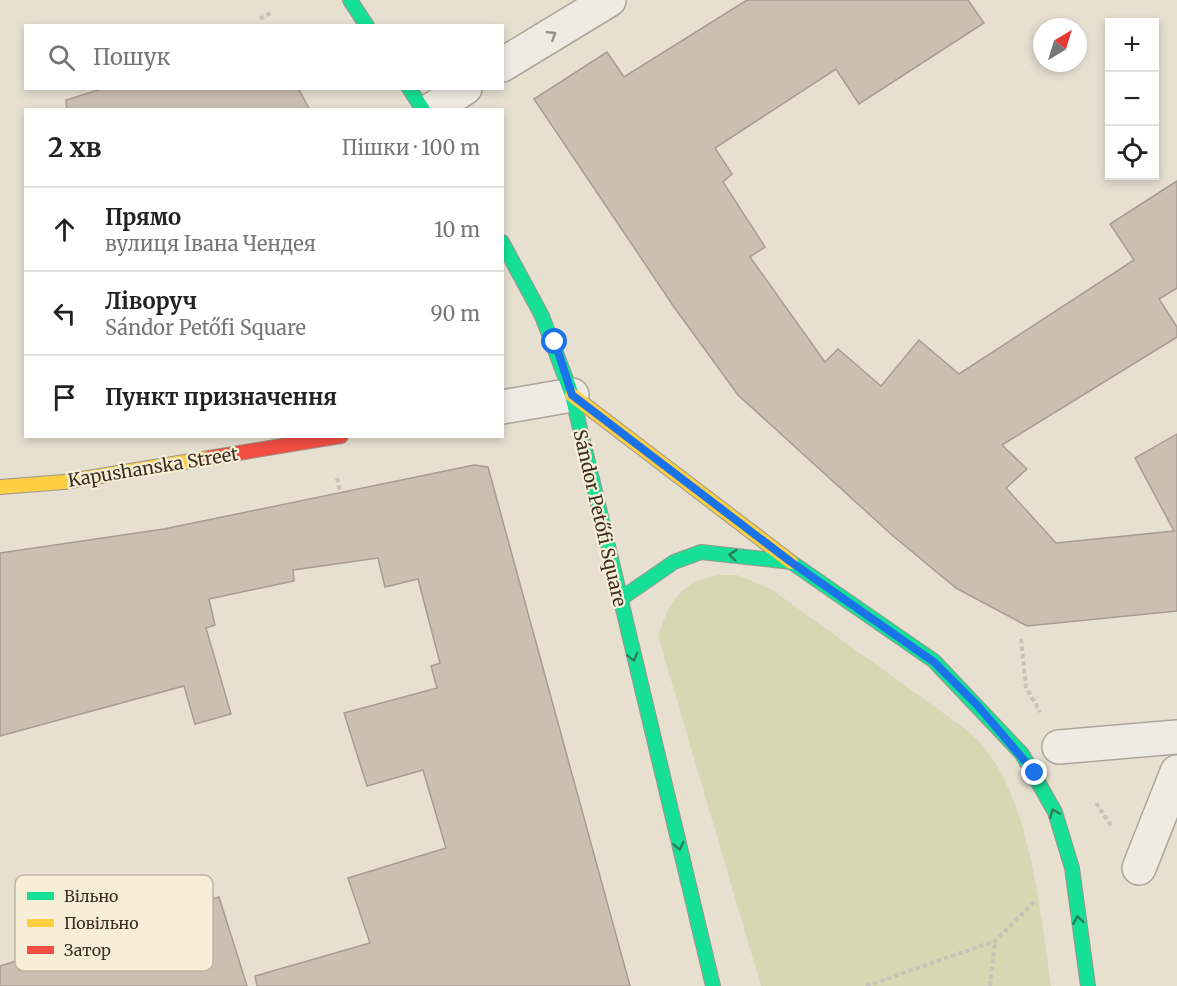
<!DOCTYPE html>
<html lang="uk">
<meta charset="utf-8">
<style>
body{margin:0;font-family:Merriweather,serif;background:#f2f2f2;color:#222}
.controls{position:absolute;right:18px;top:18px;display:grid;overflow:hidden;border-radius:0px;box-shadow:0 3px 9px #0003}
.controls button{width:54px;height:54px;display:grid;place-items:center;padding:0;border:0;border-bottom:2px solid #e0e0e0;background:#fff;color:#222;font:30px sans-serif}
.compass{position:absolute;left:1033px;top:18px;width:54px;height:54px;border-radius:50%;background:#fff;box-shadow:0 3px 9px #0003;rotate:38deg}
.stop{position:absolute;width:18px;height:18px;margin:-14px;border:4px solid #1a73e8;border-radius:50%;background:#fff}
.stop.end{background:#1a73e8;border-color:#fff;box-shadow:0 2px 6px #0008}
.list{margin:0;padding:0;list-style:none}
h2{display:flex;justify-content:space-between;align-items:center;height:78px;margin:0;padding:0 24px;font-size:26px}
h2 small{font-size:20px;font-weight:400;color:#767676}
.list li{display:grid;grid-template-columns:39px 1fr auto;gap:18px;align-items:center;box-sizing:border-box;height:84px;padding:0 24px;border-top:2px solid #e0e0e0}
.list b{display:block;font-size:22px;white-space:nowrap}
.list p{margin:0;font-size:20px;white-space:nowrap;color:#767676}
.list em{font-size:20px;font-style:normal;color:#767676}
.icon{flex:none;width:33px;height:33px;fill:none;stroke:currentColor;stroke-width:2;stroke-linecap:round;stroke-linejoin:round}
.map{position:relative;flex:none;width:1177px;height:986px;overflow:hidden}
.search{position:absolute;background:#fff;box-shadow:0 3px 9px #0003;left:24px;top:24px;width:480px;height:66px;display:flex;align-items:center;gap:15px;box-sizing:border-box;padding:0 21px;border-radius:0px;color:#767676;font-size:22px}
.panel{position:absolute;background:#fff;box-shadow:0 3px 9px #0003;left:24px;top:108px;width:480px;height:330px;border-radius:0px}
.map>svg:first-child{display:block}
.green{fill:#d6d7b3}
.building{fill:#cbbfb2;stroke:#a89c90;stroke-width:1.5}
.lines{fill:none;stroke-linecap:round;stroke-linejoin:round}
.street-casing{stroke:#ada599;stroke-width:36}
.fast-casing{stroke:#9c958a;stroke-width:16}
.slow-casing{stroke:#9c958a;stroke-width:16}
.jam-casing{stroke:#9c958a;stroke-width:16}
.path{stroke:#c8c2b9;stroke-width:4;stroke-dasharray:4.5 3;stroke-linecap:butt}
.street{stroke:#efebe3;stroke-width:33}
.fast{stroke:#16e098;stroke-width:14}
.slow{stroke:#ffcf43;stroke-width:14}
.jam{stroke:#f24e42;stroke-width:14}
.oneway{stroke:#968c82}
.oneway2{stroke:#2b7e56}
.route{stroke:#1a73e8;stroke-width:8}
.labels{text-anchor:middle;dominant-baseline:central;stroke-width:4.5;stroke-linejoin:round;paint-order:stroke}
.street-label{font-size:18px;fill:#3d2e20;stroke:#f7eed8}
.key{fill:#f7eed8;stroke:#bfb4a1;stroke-width:1.5}
.key-label{font-size:16px;fill:#3d2e20}
</style>
<div class="map">
<svg width="1177" height="986" viewBox="0 0 1177 986">
<rect width="100%" height="100%" fill="#e7e0d1"/>
<path class="green" d="M719 575H737L771 589 964 728C972 735 981 742 987 751 1031 809 1041 915 1051 986H761L658 636C670 601 680 582 719 575Z"/>
<path class="building" d="M747 0H968L984 23 859 104 836 69 715 148 732 174 723 182 765 247 750 257 825 362 838 349 881 386 919 340 959 374 1134 260 1110 224 1177 181V288L1159 299 1177 327V337L1002 445 1027 469 1006 488 1056 543 1174 531 1135 458 1177 434V611L1027 626 956 588 892 535 738 395 674 307 534 99 607 52 624 77Z
M105 88H298L310 110H67L66 100Z
M474 465 488 467 630 986H257L255 976 370 943 348 878 446 848 423 770 367 786 344 713 437 688 431 666 440 663 418 579 385 587 378 558 293 570 294 581 209 599 215 625 206 628 231 714 195 724 184 686 0 736V553L164 529Z
M219 897 247 986H0V966Z"/>
<g class="lines">
<defs>
<path id="street" d="M502 65 609 0
M431 110 465 88
M502 407 572 395
M1059 747 1177 737
M1139 868 1177 772"/>
<path id="fast" d="M350 0 367 26
M409 88 423 110
M502 242 542 316 572 395 713 986
M791 562 934 661 1022 754 1055 812 1072 868 1088 986
M619 600 674 562 701 552 791 562"/>
<path id="slow" d="M572 395 791 562
M0 487 64 482 209 458"/>
<path id="jam" d="M209 458 341 436"/>
</defs>
<use href="#street" class="street-casing"/>
<use href="#fast" class="fast-casing"/>
<use href="#slow" class="slow-casing"/>
<use href="#jam" class="jam-casing"/>
<path class="path" d="M260 19 272 12
M302 89 303 88
M337 478 340 491
M1021 639 1026 687 1040 712
M1096 803 1112 827
M866 986 995 941 1036 900
M990 986 995 941"/>
<use href="#street" class="street"/>
<use href="#fast" class="fast"/>
<use href="#slow" class="slow"/>
<use href="#jam" class="jam"/>
</g>
<defs><path id="oneway-chevron" d="M-2-3.5L2.5 0L-2 3.5" fill="none" stroke-width="1.6" stroke-linecap="round" stroke-linejoin="round" transform="scale(1.5)"/></defs>
<use class="oneway" href="#oneway-chevron" transform="translate(552 35) rotate(-32)"/>
<g class="oneway2">
<use href="#oneway-chevron" transform="translate(733 555) rotate(-174)"/>
<use href="#oneway-chevron" transform="translate(633 657) rotate(76)"/>
<use href="#oneway-chevron" transform="translate(1054 813) rotate(-112)"/>
<use href="#oneway-chevron" transform="translate(679 846) rotate(76)"/>
<use href="#oneway-chevron" transform="translate(1078 920) rotate(-99)"/>
</g>
<g class="lines">
<path class="route" d="M555 342 572 395 791 562 934 662 978 706 1035 773"/>
</g>
<g class="labels">
<g class="street-label">
<text transform="translate(153 467) rotate(-9)">Kapushanska Street</text>
<text transform="translate(600 518) rotate(77)">Sándor Petőfi Square</text>
</g>
</g>
<rect x="15" y="875" width="198" height="96" rx="9" class="key"/>
<rect x="27" y="892" width="27" height="8" fill="#16e098"/>
<rect x="27" y="919" width="27" height="8" fill="#ffcf43"/>
<rect x="27" y="946" width="27" height="8" fill="#f24e42"/>
<g class="key-label">
<text x="64" y="902">Вільно</text>
<text x="64" y="929">Повільно</text>
<text x="64" y="956">Затор</text>
</g>
</svg>
<div class="controls">
<button>+</button>
<button>−</button>
<button><svg class="icon" aria-label="locate" viewBox="0 0 24 24"><circle cx="12" cy="12" r="6"/><path d="M12 2v4M12 18v4M2 12h4M18 12h4"/></svg></button>
</div>
<svg class="compass" viewBox="-18 -18 36 36"><path d="M0-13l5 13h-10z" fill="#e53935"/><path d="M0 13l5-13h-10z" fill="#767676"/></svg>
<div class="stop" style="left:555px;top:342px"></div>
<div class="stop end" style="left:1035px;top:773px"></div>
<div class="search"><svg class="icon" aria-label="search" viewBox="0 0 24 24"><circle cx="10" cy="10" r="6"/><path d="M15 15l6 6"/></svg>Пошук</div>
<section class="panel">
<h2>2 хв<small>Пішки · 100 m</small></h2>
<ul class="list">
<li><svg class="icon" aria-label="ahead" viewBox="0 0 24 24"><path d="M12 20V5M6 11l6-6 6 6"/></svg><div><b>Прямо</b><p>вулиця Івана Чендея</p></div><em>10 m</em></li>
<li><svg class="icon" aria-label="left" viewBox="0 0 24 24"><path d="M17 20v-9H6M10 6l-5 5 5 5"/></svg><div><b>Ліворуч</b><p>Sándor Petőfi Square</p></div><em>90 m</em></li>
<li><svg class="icon" aria-label="arrive" viewBox="0 0 24 24"><path d="M6 21V4h12l-3 4 3 4H6"/></svg><div><b>Пункт призначення</b></div></li>
</ul>
</section>
</div>
